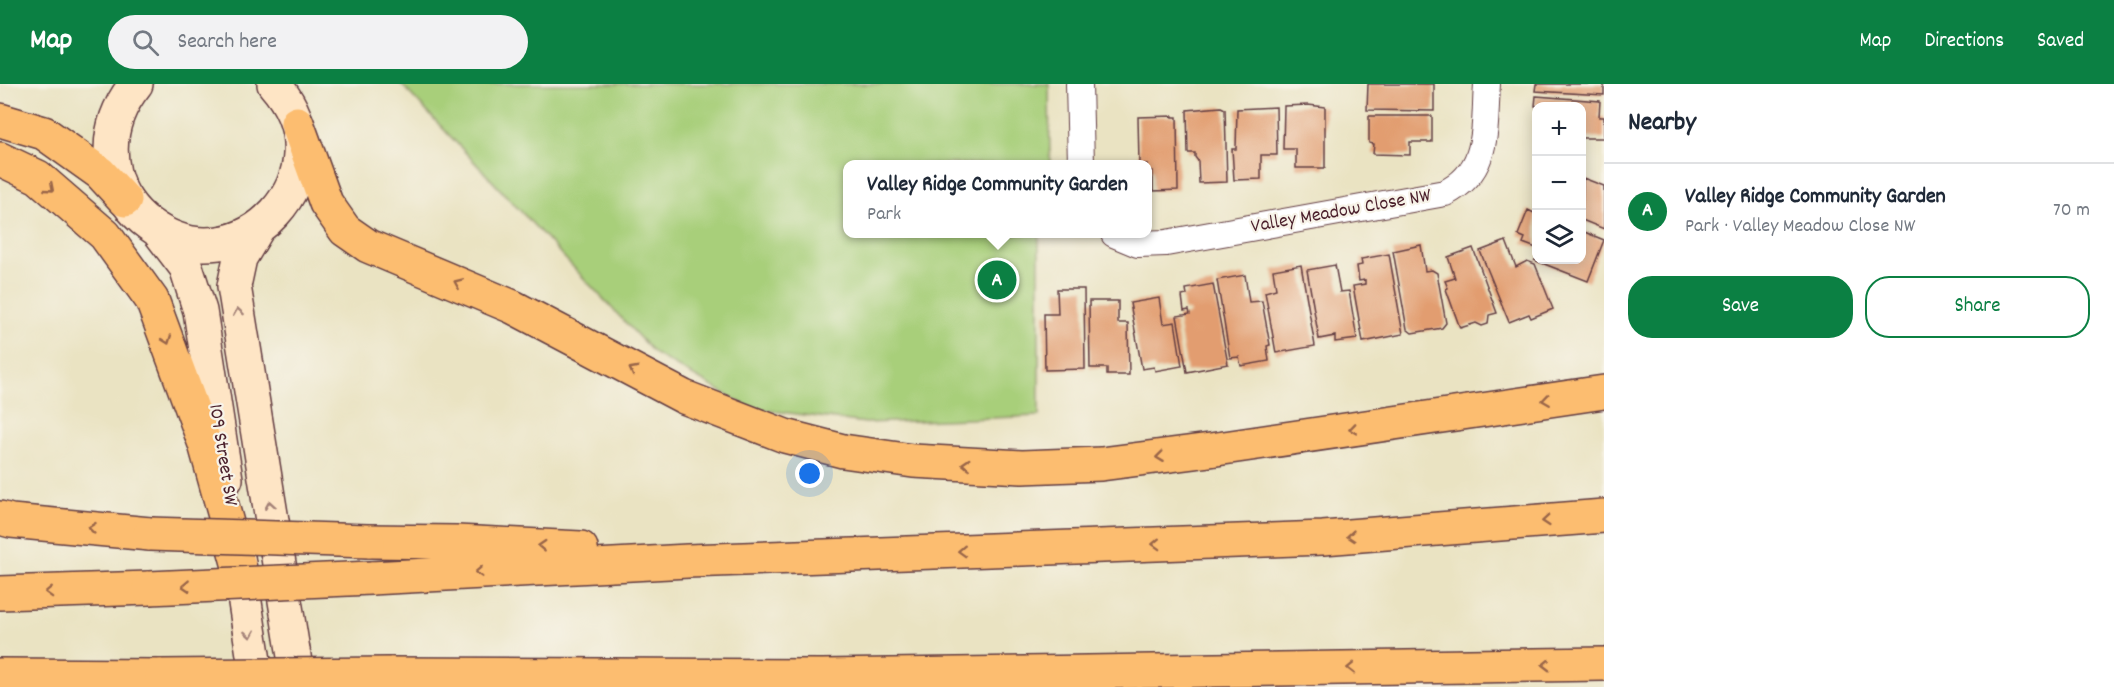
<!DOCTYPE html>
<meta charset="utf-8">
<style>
body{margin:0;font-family:Dekko,sans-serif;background:#f2f2f3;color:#1f2937}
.controls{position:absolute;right:18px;top:18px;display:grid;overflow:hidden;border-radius:12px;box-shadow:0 3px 15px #0003}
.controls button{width:54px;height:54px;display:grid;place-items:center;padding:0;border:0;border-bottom:2px solid #e0e1e3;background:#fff;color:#1f2937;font:30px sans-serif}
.you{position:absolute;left:810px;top:390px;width:21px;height:21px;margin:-15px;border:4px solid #fff;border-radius:50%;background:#1a73e8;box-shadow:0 0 0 9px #1a73e833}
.badge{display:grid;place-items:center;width:39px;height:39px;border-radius:50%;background:#0b8043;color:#fff;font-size:20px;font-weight:700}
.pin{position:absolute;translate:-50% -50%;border:3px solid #fff;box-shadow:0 2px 6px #0006}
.popup{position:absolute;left:843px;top:76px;width:309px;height:78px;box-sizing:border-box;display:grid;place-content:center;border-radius:12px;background:#fff;filter:drop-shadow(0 2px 4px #0005);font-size:20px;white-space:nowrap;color:#747a83}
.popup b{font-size:22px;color:#1f2937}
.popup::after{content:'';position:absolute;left:50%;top:100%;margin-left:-12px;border:12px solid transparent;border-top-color:#fff}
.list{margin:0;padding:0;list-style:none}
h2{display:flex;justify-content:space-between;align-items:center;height:78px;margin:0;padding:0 24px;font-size:26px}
h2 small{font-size:20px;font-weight:400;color:#747a83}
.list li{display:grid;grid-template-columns:39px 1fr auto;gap:18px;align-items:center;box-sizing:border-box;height:96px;padding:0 24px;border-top:2px solid #e0e1e3}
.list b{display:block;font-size:22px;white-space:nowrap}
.list p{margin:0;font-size:20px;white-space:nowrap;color:#747a83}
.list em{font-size:20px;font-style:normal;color:#747a83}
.actions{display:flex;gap:12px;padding:18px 24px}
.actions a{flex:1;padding:14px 0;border:2px solid #0b8043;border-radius:24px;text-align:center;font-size:21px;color:#0b8043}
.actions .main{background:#0b8043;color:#fff}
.icon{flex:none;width:33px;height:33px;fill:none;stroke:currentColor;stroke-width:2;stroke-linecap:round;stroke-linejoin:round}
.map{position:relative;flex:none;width:1604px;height:603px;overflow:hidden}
header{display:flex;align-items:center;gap:36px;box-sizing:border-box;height:84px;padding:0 30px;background:#0b8043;color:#fff}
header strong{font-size:28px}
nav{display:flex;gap:33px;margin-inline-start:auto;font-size:21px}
.search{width:420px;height:54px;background:#f2f2f3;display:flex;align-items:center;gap:15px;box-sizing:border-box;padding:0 21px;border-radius:33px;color:#747a83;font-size:22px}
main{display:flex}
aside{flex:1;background:#fff}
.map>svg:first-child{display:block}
.green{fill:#a8cf7a;stroke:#797752;stroke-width:1.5}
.building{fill:#e29d70}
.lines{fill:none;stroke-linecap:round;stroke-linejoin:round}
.street-casing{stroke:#623c42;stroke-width:28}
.secondary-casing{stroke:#623c42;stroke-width:36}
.highway-casing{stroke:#623c42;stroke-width:36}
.street{stroke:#fff;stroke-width:26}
.secondary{stroke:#fee5c5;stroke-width:33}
.highway{stroke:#fcbd6f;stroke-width:33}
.highway-bridge-casing{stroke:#623c42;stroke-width:36;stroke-linecap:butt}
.highway-bridge{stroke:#fcbd6f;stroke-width:33}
.oneway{stroke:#9a664a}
.oneway2{stroke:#a48278}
.labels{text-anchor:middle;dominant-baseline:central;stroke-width:4.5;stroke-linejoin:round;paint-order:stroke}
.street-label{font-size:20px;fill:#4a1f2b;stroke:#f7f3e8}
</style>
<header>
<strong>Map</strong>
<div class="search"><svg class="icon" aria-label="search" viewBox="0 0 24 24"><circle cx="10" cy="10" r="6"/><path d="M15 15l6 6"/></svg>Search here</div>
<nav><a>Map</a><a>Directions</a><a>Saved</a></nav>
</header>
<main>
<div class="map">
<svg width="1604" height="603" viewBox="0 0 1604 603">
<rect width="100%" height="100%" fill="#f7f3e8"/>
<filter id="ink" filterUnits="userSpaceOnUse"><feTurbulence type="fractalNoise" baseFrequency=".0167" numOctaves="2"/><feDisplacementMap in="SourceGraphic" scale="12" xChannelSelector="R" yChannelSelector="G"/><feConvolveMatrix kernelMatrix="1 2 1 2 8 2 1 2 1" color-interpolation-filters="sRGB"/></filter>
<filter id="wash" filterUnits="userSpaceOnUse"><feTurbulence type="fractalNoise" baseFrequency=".008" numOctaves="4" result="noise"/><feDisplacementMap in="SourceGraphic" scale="24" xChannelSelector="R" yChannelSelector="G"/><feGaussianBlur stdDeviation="1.35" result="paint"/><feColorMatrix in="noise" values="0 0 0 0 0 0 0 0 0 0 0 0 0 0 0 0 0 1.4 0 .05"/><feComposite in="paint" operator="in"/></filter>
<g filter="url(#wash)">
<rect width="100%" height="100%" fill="#eae3c2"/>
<path class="green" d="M401 0H1049L1050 80H847V150H1039V332L866 339 750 324 655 270Z"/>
<g id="blocks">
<path class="building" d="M1368 0H1434V27L1367 26Z
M1536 0H1604V11L1535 7Z
M1536 12 1600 17 1599 33H1604V54H1582V22H1535Z
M1308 21 1325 23V84H1296V65H1283L1284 22Z
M1221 23 1225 25 1227 98 1199 99 1198 77 1195 73V69H1188L1187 26Z
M1276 23 1277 71H1261V95L1234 96 1232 65H1236L1237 25Z
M1173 32V33H1177L1178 106 1153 107V87H1147V80H1139L1138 33Z
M1369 32H1432V58H1410V71L1373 70 1374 60 1369 59Z
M1583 94 1604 102V145L1582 136Z
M1528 126 1536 130V164L1523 159 1525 154 1518 151Z
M1582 147 1604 156 1588 197 1534 176H1582Z
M1506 157 1516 183 1527 177 1535 180 1553 225 1531 234 1529 230 1509 238 1480 167Z
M1421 161 1425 187 1432 186 1437 189 1446 239 1442 244 1412 249 1407 245 1393 167Z
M1473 164 1497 229 1489 231 1488 240 1482 242 1476 239 1460 244 1446 205 1448 204 1445 197 1455 194 1448 173Z
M1389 170 1403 250 1363 258 1353 202 1365 200V196L1359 197 1357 182 1362 181 1361 175Z
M1301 181 1315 262 1276 269 1265 208 1276 205 1273 186Z
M1335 181 1340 208 1349 207 1357 255 1335 258V252L1319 255 1307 186Z
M1245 191 1249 218 1262 217 1270 261 1267 262 1269 277 1241 282 1239 273 1230 274 1217 196Z
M1213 200 1228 280 1187 288 1177 232 1190 230 1189 226 1184 227 1182 212 1187 211 1186 205Z
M1057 205H1084L1085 285 1045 286 1044 230H1058Z
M1159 214 1163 240 1175 238 1182 282 1155 287 1154 283 1142 285 1130 219Z
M1089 217H1118V239H1128L1129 291H1107V284H1090Z"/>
</g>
</g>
<g filter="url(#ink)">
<use href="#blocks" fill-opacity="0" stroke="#623c42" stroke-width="1.5"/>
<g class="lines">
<defs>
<path id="street" d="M1079 0 1081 80
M1114 150 1138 160 1166 159 1445 109C1490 87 1484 44 1487 0"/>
<path id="secondary" d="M136 0C115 26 106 55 114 89 119 109 132 128 149 140 240 208 352 88 274 0
M258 144 240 174 234 202 299 603
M160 149 186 183 200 227 226 395
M238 473 258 603"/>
<path id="highway" d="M0 36 44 49 100 89 125 116
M297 39 326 119 345 146 368 162 513 223 684 313 785 352 843 367 913 377 1022 383 1101 380 1210 366 1604 308
M0 75 38 93 105 151 152 216 205 360 240 486
M0 434 11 437 150 450
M368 457 457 458 581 464
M371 494 688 477 1323 454 1604 432
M0 509 149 504
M390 590 822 592 1604 580
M0 591 162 592"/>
</defs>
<use href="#street" class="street-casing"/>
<use href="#secondary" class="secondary-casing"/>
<use href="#highway" class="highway-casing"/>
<use href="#street" class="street"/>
<use href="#secondary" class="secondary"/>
<use href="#highway" class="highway"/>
<defs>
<path id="highway-bridge" d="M150 450 368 457
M149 504 371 494
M162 592 390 590"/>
</defs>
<use href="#highway-bridge" class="highway-bridge-casing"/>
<use href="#highway-bridge" class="highway-bridge"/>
</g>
<defs><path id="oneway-chevron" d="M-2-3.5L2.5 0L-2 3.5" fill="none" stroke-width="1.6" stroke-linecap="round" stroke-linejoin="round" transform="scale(1.5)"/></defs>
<g class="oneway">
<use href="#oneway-chevron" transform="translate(50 104) rotate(41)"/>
<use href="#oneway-chevron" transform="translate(458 199) rotate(-157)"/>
<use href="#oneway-chevron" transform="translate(167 256) rotate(70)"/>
<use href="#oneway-chevron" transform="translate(633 286) rotate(-152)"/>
<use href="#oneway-chevron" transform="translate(1546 316) rotate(172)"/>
<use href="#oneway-chevron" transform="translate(1353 345) rotate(172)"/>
<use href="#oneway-chevron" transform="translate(1160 373) rotate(173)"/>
<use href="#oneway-chevron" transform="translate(966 380) rotate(-177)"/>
<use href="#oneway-chevron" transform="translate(1546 437) rotate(175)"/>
<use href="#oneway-chevron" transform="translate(92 444) rotate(-174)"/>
<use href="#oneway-chevron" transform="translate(1351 452) rotate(175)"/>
<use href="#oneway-chevron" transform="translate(1156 460) rotate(178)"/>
<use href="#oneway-chevron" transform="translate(542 462) rotate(-177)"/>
<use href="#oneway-chevron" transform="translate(962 467) rotate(178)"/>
<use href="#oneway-chevron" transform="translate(479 488) rotate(177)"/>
<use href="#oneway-chevron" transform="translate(186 502) rotate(177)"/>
<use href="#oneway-chevron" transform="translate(49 508) rotate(178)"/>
<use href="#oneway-chevron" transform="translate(1546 581) rotate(179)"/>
<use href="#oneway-chevron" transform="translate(1351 584) rotate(179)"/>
</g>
<g class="oneway2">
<use href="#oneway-chevron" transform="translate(238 228) rotate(-99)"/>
<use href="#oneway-chevron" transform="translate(270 421) rotate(-99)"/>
<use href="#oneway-chevron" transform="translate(250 550) rotate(81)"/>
</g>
</g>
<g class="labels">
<g class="street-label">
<text transform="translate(1341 128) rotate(-10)">Valley Meadow Close NW</text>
<text transform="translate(222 371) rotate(81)">109 Street SW</text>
</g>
</g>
</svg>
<div class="controls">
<button>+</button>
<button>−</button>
<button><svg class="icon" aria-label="layers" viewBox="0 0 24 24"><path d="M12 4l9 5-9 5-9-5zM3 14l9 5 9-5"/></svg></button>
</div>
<div class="you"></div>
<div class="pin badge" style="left:997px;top:196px">A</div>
<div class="popup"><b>Valley Ridge Community Garden</b>Park</div>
</div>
<aside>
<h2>Nearby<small></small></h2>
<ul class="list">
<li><span class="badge">A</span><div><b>Valley Ridge Community Garden</b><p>Park · Valley Meadow Close NW</p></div><em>70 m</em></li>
</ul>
<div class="actions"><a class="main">Save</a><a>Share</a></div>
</aside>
</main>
